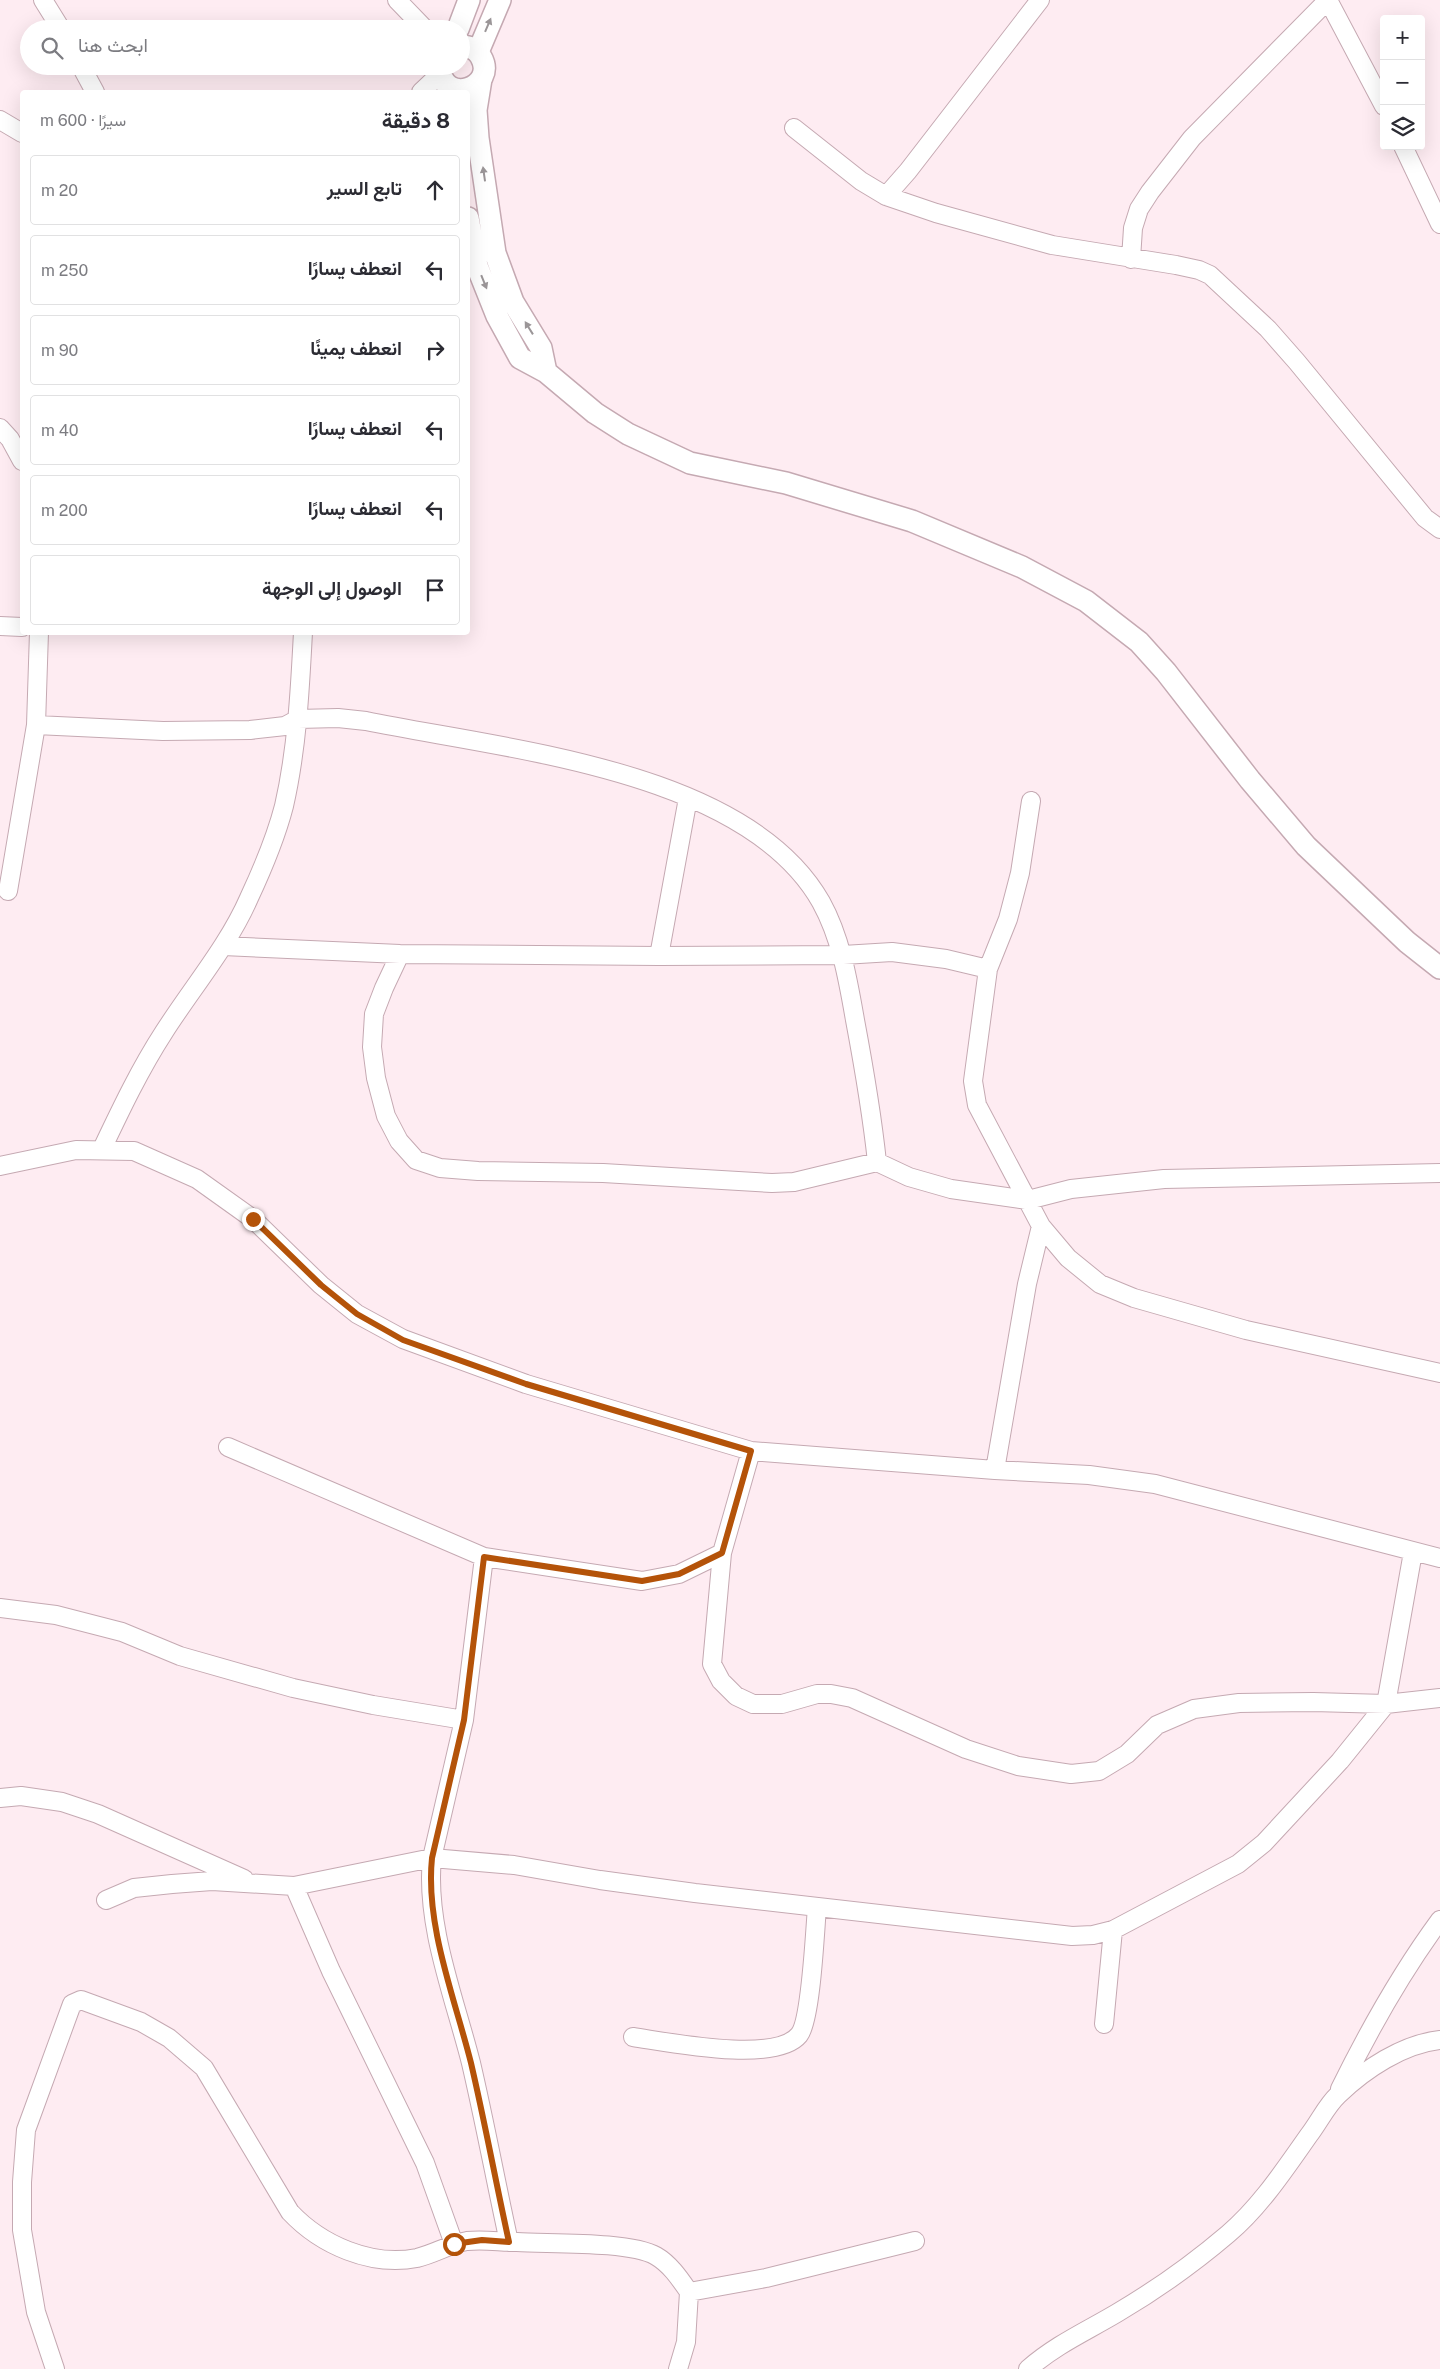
<!DOCTYPE html>
<html lang="ar">
<meta charset="utf-8">
<style>
body{margin:0;font-family:"Public Sans",Vazirmatn,sans-serif;background:#f7f7f7;color:#2b2b33;direction:rtl}
.controls{position:absolute;right:15px;top:15px;display:grid;overflow:hidden;border-radius:5px;box-shadow:0 5px 20px #0002}
.controls button{width:45px;height:45px;display:grid;place-items:center;padding:0;border:0;border-bottom:1px solid #e1e1e2;background:#fff;color:#2b2b33;font:25px sans-serif}
.stop{position:absolute;width:15px;height:15px;margin:-11px;border:4px solid #b45309;border-radius:50%;background:#fff}
.stop.end{background:#b45309;border-color:#fff;box-shadow:0 1px 5px #0008}
.list{margin:0;padding:0;list-style:none}
h2{display:flex;justify-content:space-between;align-items:center;height:65px;margin:0;padding:0 20px;font-size:21px}
h2 small{font-size:16px;font-weight:400;color:#7c7c81}
.list li{display:grid;grid-template-columns:32px 1fr auto;gap:15px;align-items:center;box-sizing:border-box;height:70px;margin:0 10px 10px;padding:0 10px;border:1px solid #e1e1e2;border-radius:5px}
.list b{display:block;font-size:19px;white-space:nowrap}
.list em{font-size:16px;font-style:normal;color:#7c7c81}
.icon{flex:none;width:28px;height:28px;fill:none;stroke:currentColor;stroke-width:2;stroke-linecap:round;stroke-linejoin:round}
.map{position:relative;flex:none;width:1440px;height:2369px;overflow:hidden;direction:ltr}
.search{position:absolute;background:#fff;box-shadow:0 5px 20px #0002;left:20px;top:20px;width:450px;height:55px;display:flex;align-items:center;gap:12px;box-sizing:border-box;padding:0 18px;border-radius:28px;color:#7c7c81;font-size:19px}
.panel{position:absolute;background:#fff;box-shadow:0 5px 20px #0002;left:20px;top:90px;width:450px;height:545px;border-radius:5px;direction:rtl}
.map>svg:first-child{display:block}
.lines{fill:none;stroke-linecap:round;stroke-linejoin:round}
.minor-casing{stroke:#c5a9b2;stroke-width:20}
.tertiary-casing{stroke:#c5a9b2;stroke-width:24}
.minor{stroke:#fff;stroke-width:18}
.tertiary{stroke:#fff;stroke-width:21}
.oneway{fill:#9b9698}
.route{stroke:#b45309;stroke-width:6}
</style>
<div class="map">
<svg width="1440" height="2369" viewBox="0 0 1440 2369">
<rect width="100%" height="100%" fill="#feecf2"/>
<g class="lines">
<defs>
<path id="minor" d="M43 0 61 29
M397 0 425 29
M81 66 95 92
M421 92 440 74
M0 120 22 133
M794 128 861 181 886 196 908 171 1040 0
M1403 146 1440 224
M886 196 936 213 1052 245 1176 265 1199 270 1210 275 1268 329 1297 362 1425 518 1440 529
M1131 259 1133 228 1139 209 1150 192 1192 138 1328 0 1384 106
M0 428 10 439 22 461
M0 626 22 627
M36 725 163 731 250 730 285 726 298 719 338 718 366 721C501 749 746 769 821 902 841 938 848 980 855 1020 864 1068 872 1115 877 1162L909 1177 951 1189 1028 1200 1071 1189 1164 1179 1440 1173
M1031 801 1020 873 1008 919 988 969 973 1081 977 1105 1041 1226 1068 1258 1100 1284 1134 1298 1246 1330 1440 1373
M8 891 36 725 39 632
M223 946 400 954 659 956 843 955 892 952 946 959 988 969
M400 954 384 988 374 1014 372 1047 376 1078 386 1116 399 1141 416 1160 440 1168 478 1171 603 1173 772 1183 794 1182 877 1162
M659 956 688 798
M102 1149C121 1109 140 1069 164 1032 192 988 228 946 249 898 263 868 276 837 284 806 297 749 300 690 303 632
M0 1166 76 1150 134 1151 197 1179 253 1219 321 1285 357 1314 403 1339 526 1384 751 1451 995 1470 1089 1475 1155 1484 1440 1558
M228 1447 484 1557 642 1581 679 1574 722 1553
M751 1451 722 1553 712 1664 721 1681 736 1696 753 1704H782L817 1694H831L852 1698 966 1749 1018 1766 1071 1774 1099 1771 1127 1754 1157 1725 1194 1709 1239 1703 1313 1702 1386 1704 1440 1698
M995 1470 1027 1284 1041 1226
M484 1557 464 1720 432 1858C425 1925 455 1999 471 2063 485 2123 496 2183 509 2242
M0 1608 56 1615 122 1632 180 1656 293 1688 373 1705 464 1720
M0 1798 21 1796 62 1802 98 1814 244 1879
M294 1886 331 1971 425 2163 454 2244
M106 1900 134 1888 172 1884 212 1881 294 1886 432 1858 514 1865 600 1880 695 1893 1072 1936 1093 1935 1113 1930 1238 1864 1264 1843 1340 1761 1386 1704 1413 1552
M1104 2024 1113 1930
M633 2037C668 2042 775 2064 799 2035 811 2021 815 1930 817 1907
M1340 2089C1369 2030 1401 1973 1440 1920
M55 2369 36 2312 22 2230V2182L26 2130 72 2004 81 2000 141 2022 169 2038 204 2068 290 2212C321 2245 371 2267 417 2258 434 2254 450 2244 467 2241 484 2239 500 2242 517 2242 550 2244 630 2241 656 2256 670 2264 680 2279 689 2292L766 2278 915 2241
M678 2369 686 2342 689 2292
M1028 2369C1057 2344 1085 2332 1117 2313 1156 2290 1194 2263 1228 2234 1260 2207 1285 2169 1309 2135 1319 2122 1327 2105 1338 2095 1365 2069 1403 2044 1440 2040"/>
<path id="tertiary" d="M458 29 469 0
M478 52 500 0
M439 66C443 108 498 87 481 57 477 49 469 46 461 46
M481 79 476 110 478 138 495 253 513 302 541 348 546 372
M468 218 477 266 497 316 520 358 546 372 595 413 628 434 690 463 786 483 912 521 1022 567 1086 601 1139 642 1166 672 1250 780 1306 846 1407 942 1440 968"/>
</defs>
<use href="#minor" class="minor-casing"/>
<use href="#tertiary" class="tertiary-casing"/>
<use href="#minor" class="minor"/>
<use href="#tertiary" class="tertiary"/>
</g>
<defs><path id="oneway-solid" d="M-6-.8H1V-3.2L6.5 0L1 3.2V.8H-6Z" transform="scale(1.25)"/></defs>
<g class="oneway">
<use href="#oneway-solid" transform="translate(488 25) rotate(-67)"/>
<use href="#oneway-solid" transform="translate(484 174) rotate(-98)"/>
<use href="#oneway-solid" transform="translate(484 282) rotate(68)"/>
<use href="#oneway-solid" transform="translate(529 328) rotate(-122)"/>
</g>
<g class="lines">
<path class="route" d="M253 1219 321 1285 357 1314 403 1340 526 1384 751 1451 722 1553 679 1574 642 1581 484 1557 464 1720 432 1858C425 1925 455 1999 471 2063 485 2123 496 2183 509 2242L482 2240 454 2244"/>
</g>
</svg>
<div class="controls">
<button>+</button>
<button>−</button>
<button><svg class="icon" aria-label="layers" viewBox="0 0 24 24"><path d="M12 4l9 5-9 5-9-5zM3 14l9 5 9-5"/></svg></button>
</div>
<div class="stop" style="left:454px;top:2244px"></div>
<div class="stop end" style="left:253px;top:1219px"></div>
<div class="search"><svg class="icon" aria-label="search" viewBox="0 0 24 24"><circle cx="10" cy="10" r="6"/><path d="M15 15l6 6"/></svg>ابحث هنا</div>
<section class="panel">
<h2>8 دقيقة<small>سيرًا · 600 m</small></h2>
<ul class="list">
<li><svg class="icon" aria-label="ahead" viewBox="0 0 24 24"><path d="M12 20V5M6 11l6-6 6 6"/></svg><div><b>تابع السير</b></div><em>20 m</em></li>
<li><svg class="icon" aria-label="left" viewBox="0 0 24 24"><path d="M17 20v-9H6M10 6l-5 5 5 5"/></svg><div><b>انعطف يسارًا</b></div><em>250 m</em></li>
<li><svg class="icon" aria-label="right" viewBox="0 0 24 24"><path d="M7 20v-9h11M14 6l5 5-5 5"/></svg><div><b>انعطف يمينًا</b></div><em>90 m</em></li>
<li><svg class="icon" aria-label="left" viewBox="0 0 24 24"><path d="M17 20v-9H6M10 6l-5 5 5 5"/></svg><div><b>انعطف يسارًا</b></div><em>40 m</em></li>
<li><svg class="icon" aria-label="left" viewBox="0 0 24 24"><path d="M17 20v-9H6M10 6l-5 5 5 5"/></svg><div><b>انعطف يسارًا</b></div><em>200 m</em></li>
<li><svg class="icon" aria-label="arrive" viewBox="0 0 24 24"><path d="M6 21V4h12l-3 4 3 4H6"/></svg><div><b>الوصول إلى الوجهة</b></div></li>
</ul>
</section>
</div>
